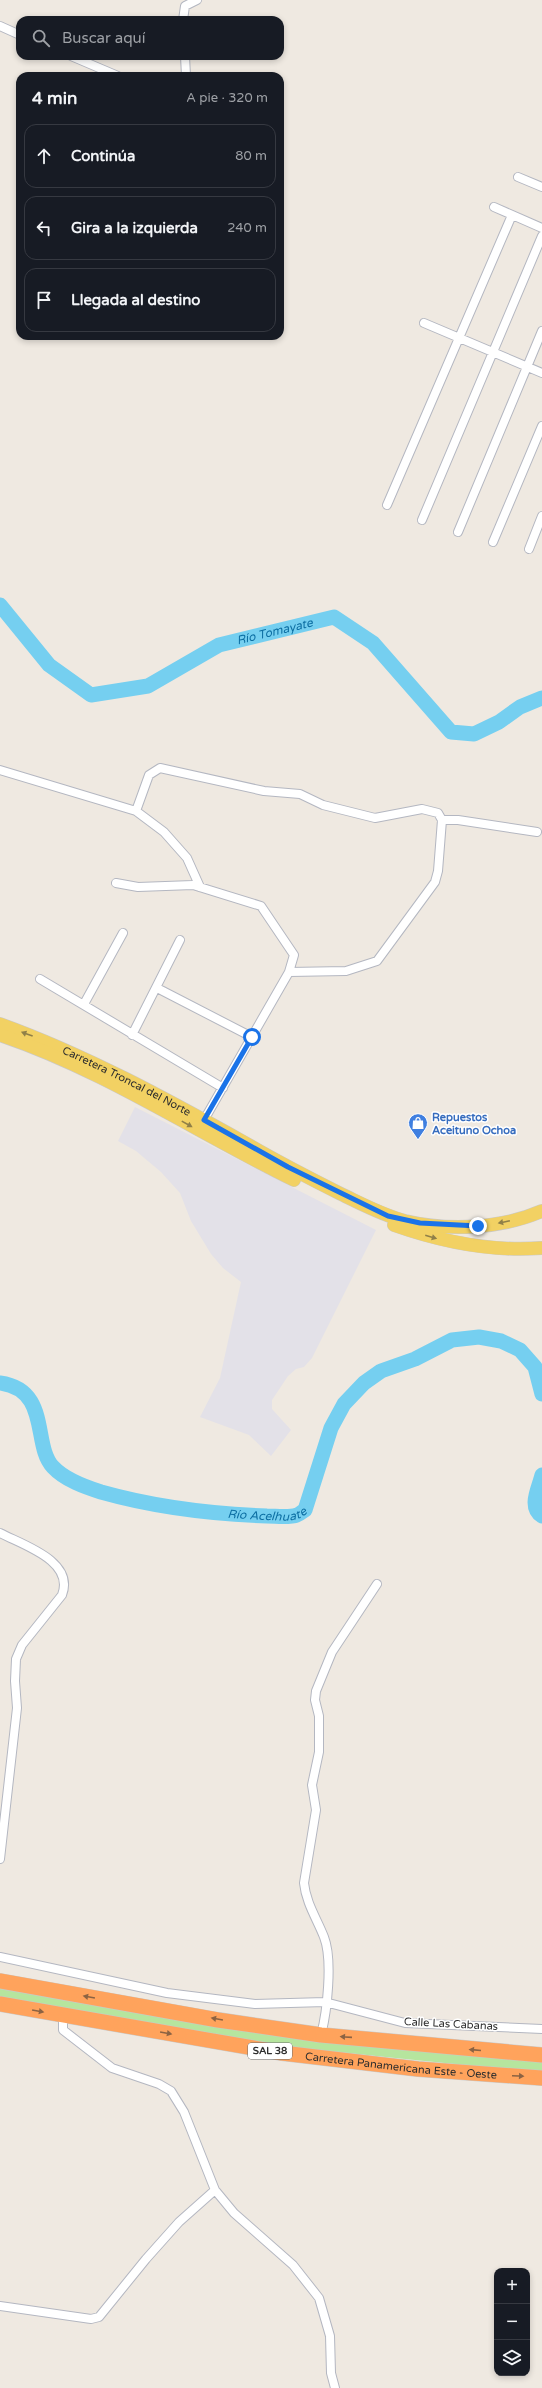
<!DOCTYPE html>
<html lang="es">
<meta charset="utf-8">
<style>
body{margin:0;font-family:"Varela Round",sans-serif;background:#242831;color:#f1f3f6}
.controls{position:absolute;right:12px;bottom:12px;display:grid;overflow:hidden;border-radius:8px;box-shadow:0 2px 6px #0003}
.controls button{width:36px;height:36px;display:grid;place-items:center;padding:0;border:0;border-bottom:1px solid #363941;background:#171b24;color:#f1f3f6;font:20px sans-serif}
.stop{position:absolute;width:12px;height:12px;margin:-9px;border:3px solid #1a73e8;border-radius:50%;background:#fff}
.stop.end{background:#1a73e8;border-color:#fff;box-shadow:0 1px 4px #0008}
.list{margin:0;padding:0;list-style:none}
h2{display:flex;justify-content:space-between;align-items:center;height:52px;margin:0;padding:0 16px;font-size:17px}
h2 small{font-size:13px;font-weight:400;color:#9ea1a6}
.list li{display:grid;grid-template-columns:26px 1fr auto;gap:12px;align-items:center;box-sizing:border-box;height:64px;margin:0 8px 8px;padding:0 8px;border:1px solid #363941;border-radius:12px}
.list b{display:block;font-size:15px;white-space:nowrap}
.list em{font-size:13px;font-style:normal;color:#9ea1a6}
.icon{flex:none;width:22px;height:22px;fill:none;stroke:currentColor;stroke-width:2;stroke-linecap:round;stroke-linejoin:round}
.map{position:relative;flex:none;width:542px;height:2388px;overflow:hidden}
.search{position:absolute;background:#171b24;box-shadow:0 2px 6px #0003;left:16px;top:16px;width:268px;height:44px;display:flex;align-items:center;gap:10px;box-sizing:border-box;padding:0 14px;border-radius:12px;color:#9ea1a6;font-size:15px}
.panel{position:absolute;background:#171b24;box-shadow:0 2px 6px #0003;left:16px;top:72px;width:268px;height:268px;border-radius:12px}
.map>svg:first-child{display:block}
.industrial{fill:#e3e1e8}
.green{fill:#b6e59e}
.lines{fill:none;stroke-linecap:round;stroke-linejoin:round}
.river{stroke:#75cff0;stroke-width:15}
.street-casing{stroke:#b4b7c1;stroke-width:10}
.primary-casing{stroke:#c9c9c9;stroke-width:14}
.highway-casing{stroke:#c9c9c9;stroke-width:16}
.street{stroke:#fff;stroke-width:8}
.primary{stroke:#f2d163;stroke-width:13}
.highway{stroke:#ffa35c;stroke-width:15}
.oneway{fill:#908048}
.oneway2{fill:#8c6343}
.route{stroke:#1a73e8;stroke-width:5}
.labels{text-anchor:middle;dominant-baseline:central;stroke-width:3;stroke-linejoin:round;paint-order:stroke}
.shield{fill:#fff;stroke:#6d6d6d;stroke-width:1}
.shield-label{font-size:10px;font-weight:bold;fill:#2e2e2e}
.street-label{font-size:11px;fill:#2e2e2e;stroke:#fff}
.shop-label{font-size:11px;font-weight:bold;fill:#366cbe;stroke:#fff;text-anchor:start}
.water-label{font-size:12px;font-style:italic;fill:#0d6fa3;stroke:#fff}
</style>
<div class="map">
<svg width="542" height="2388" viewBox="0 0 542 2388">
<rect width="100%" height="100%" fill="#efe9e1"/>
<path class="industrial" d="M135 1107 376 1230 312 1358 304 1367 296 1369 288 1376 272 1400V1409L291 1430 271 1456 249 1435 200 1417 220 1378 241 1282 223 1268 211 1254 191 1221 180 1193 161 1172 136 1151 118 1141Z"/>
<path class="green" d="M0 1985 542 2061V2073L269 2045 0 1998Z"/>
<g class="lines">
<g class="river">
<path id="s1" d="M0 605 49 665 91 695 148 686 219 645 334 617 373 643 451 732 474 734 499 722 520 707 542 698"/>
<path id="s2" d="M0 1383C51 1390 32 1445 53 1467 65 1480 85 1487 101 1492 154 1507 212 1514 267 1516 276 1516 289 1518 297 1515 300 1514 303 1511 305 1510L331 1428 344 1404 364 1383 381 1371 415 1359 452 1340 479 1337 501 1341 520 1350 535 1367 542 1394"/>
<path d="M542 1475C539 1488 528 1507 542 1516"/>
</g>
<defs>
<path id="street" d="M183 20 185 6 197 0
M0 26 20 35
M71 56 118 76
M185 56 186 76
M518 177 542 187
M494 207 542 228
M424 323 542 373
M387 505 512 215
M422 520 542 236
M458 532 542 331
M493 542 542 426
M529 549 542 516
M0 770 136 811 164 832 187 858 200 887
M136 811 149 775 160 768 264 791 300 794 323 805 375 818 422 809 438 813 442 820 438 871 435 882 377 961 346 971 289 972
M442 820H458L537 832
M116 883 138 887 193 885 261 906 294 955 289 972 204 1120
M40 979 223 1088
M157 988 252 1037
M84 1004 123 933
M132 1035 180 940
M0 1533C23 1545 75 1561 62 1595L22 1645 16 1659 15 1681 17 1708 0 1859
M0 1957 167 1993 255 2004 325 2002 405 2023 542 2029
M63 2015V2030L112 2068 159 2084 171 2091 184 2112 215 2190 234 2213 293 2265 319 2298 330 2336 331 2373 335 2388
M321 2035C327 2012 333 1960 324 1937 317 1919 306 1903 304 1883L316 1810 312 1785 319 1752V1716L315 1700 316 1691 332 1652 377 1584
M0 2306 91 2319 99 2317 146 2259 179 2222 215 2190"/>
<g id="primary">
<path id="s3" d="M0 1024C86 1055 168 1100 247 1144 278 1162 309 1178 341 1194 362 1204 382 1215 405 1221 448 1231 501 1229 542 1211"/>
<path d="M0 1035C104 1070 196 1132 294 1180"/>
<path d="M394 1225C442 1242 491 1252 542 1248"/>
</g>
<g id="highway">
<path d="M0 1981 218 2020 321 2035 542 2055"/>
<path id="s4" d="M0 2004 282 2053 418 2069 542 2078"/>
</g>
</defs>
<use href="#street" class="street-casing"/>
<use href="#primary" class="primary-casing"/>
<use href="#highway" class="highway-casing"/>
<use href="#street" class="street"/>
<use href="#primary" class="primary"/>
<use href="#highway" class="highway"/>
</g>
<defs><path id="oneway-solid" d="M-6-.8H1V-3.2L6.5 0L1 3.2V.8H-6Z"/></defs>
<g class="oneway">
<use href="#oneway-solid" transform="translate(27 1034) rotate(-160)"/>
<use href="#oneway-solid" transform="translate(187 1124) rotate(29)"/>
<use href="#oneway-solid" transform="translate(504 1222) rotate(168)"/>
<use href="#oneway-solid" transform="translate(431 1237) rotate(16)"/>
</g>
<g class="oneway2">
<use href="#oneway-solid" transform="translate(89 1997) rotate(-170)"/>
<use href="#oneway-solid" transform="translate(38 2011) rotate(10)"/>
<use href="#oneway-solid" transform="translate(217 2019) rotate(-170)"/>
<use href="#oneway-solid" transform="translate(166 2033) rotate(10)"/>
<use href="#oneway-solid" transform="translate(346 2037) rotate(-176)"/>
<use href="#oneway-solid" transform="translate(475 2050) rotate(-175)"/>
<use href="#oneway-solid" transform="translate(518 2076) rotate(3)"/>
</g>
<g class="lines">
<path class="route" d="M252 1037 204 1120 288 1167 388 1216 420 1223 478 1226"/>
</g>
<defs>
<symbol id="shop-pin" viewBox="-11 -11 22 30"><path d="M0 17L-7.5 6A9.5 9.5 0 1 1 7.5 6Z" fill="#3f7fe0" stroke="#fff"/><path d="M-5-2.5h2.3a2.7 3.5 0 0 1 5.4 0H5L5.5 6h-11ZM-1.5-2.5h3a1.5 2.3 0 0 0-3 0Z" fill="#fff"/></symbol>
</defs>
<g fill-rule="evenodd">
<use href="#shop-pin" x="407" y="1112" width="22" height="30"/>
</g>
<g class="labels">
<rect class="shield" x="248" y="2043" width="44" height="16" rx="3"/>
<g class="shield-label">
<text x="270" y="2051">SAL 38</text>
</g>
<g class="street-label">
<text stroke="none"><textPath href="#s3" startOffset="139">Carretera Troncal del Norte</textPath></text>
<text transform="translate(451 2024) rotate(3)">Calle Las Cabanas</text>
<text stroke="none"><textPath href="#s4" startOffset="406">Carretera Panamericana Este - Oeste</textPath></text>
</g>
<g class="shop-label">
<text x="432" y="1117">Repuestos<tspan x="432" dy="13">Aceituno Ochoa</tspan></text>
</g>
<g class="water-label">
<text stroke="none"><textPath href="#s1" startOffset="326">Río Tomayate</textPath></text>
<text stroke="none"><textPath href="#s2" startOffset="330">Río Acelhuate</textPath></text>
</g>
</g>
</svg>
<div class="controls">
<button>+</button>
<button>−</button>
<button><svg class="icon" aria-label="layers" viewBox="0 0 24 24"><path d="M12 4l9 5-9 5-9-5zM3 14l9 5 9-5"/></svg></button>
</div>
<div class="stop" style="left:252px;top:1037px"></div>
<div class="stop end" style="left:478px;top:1226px"></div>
<div class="search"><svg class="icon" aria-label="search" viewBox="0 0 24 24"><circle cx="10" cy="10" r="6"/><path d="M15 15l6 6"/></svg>Buscar aquí</div>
<section class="panel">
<h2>4 min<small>A pie · 320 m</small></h2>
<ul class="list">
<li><svg class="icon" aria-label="ahead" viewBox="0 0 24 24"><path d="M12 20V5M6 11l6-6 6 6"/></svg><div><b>Continúa</b></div><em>80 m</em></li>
<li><svg class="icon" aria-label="left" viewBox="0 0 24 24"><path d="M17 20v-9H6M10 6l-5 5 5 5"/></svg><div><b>Gira a la izquierda</b></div><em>240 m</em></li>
<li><svg class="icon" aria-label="arrive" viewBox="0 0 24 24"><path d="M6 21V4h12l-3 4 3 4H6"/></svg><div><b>Llegada al destino</b></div></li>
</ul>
</section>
</div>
